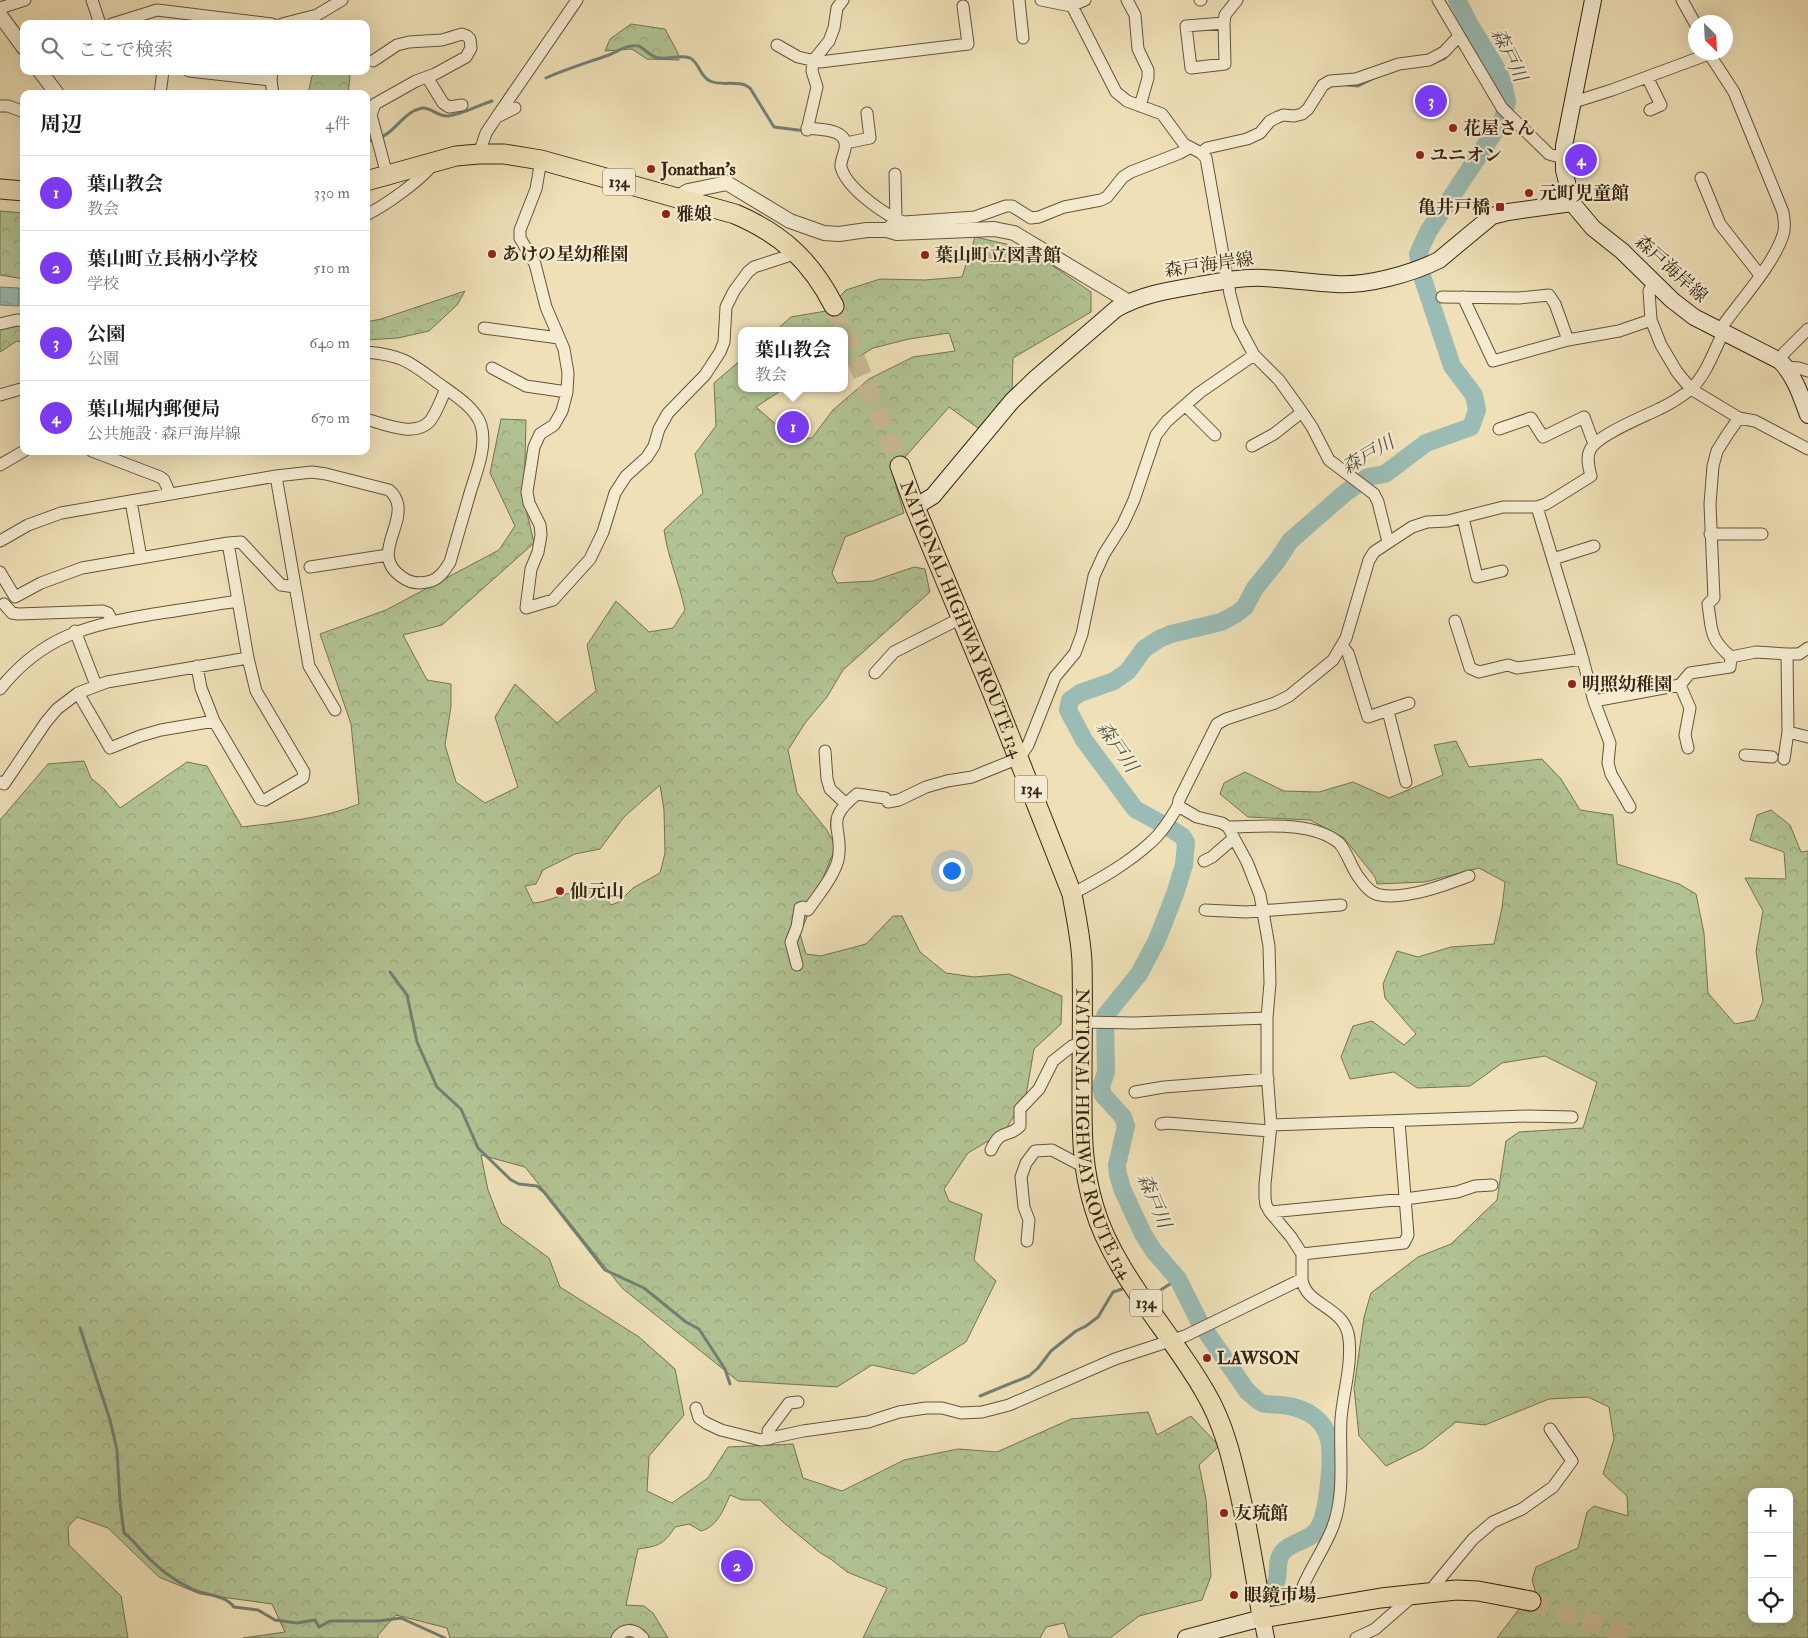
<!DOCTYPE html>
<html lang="ja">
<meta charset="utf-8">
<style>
body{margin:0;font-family:"IM FELL Double Pica","Noto Serif JP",serif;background:#f6f6f6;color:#202124}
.controls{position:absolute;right:15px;bottom:15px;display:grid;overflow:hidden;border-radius:10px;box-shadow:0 5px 20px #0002}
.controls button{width:45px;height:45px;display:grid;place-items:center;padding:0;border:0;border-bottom:1px solid #e0e0e0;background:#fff;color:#202124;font:25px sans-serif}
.compass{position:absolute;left:1688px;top:15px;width:45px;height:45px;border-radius:50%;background:#fff;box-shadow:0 5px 20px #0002;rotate:156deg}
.you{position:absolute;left:951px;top:870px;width:18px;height:18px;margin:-12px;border:4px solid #fff;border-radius:50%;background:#1a73e8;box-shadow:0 0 0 8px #1a73e833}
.badge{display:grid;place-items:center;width:32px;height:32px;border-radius:50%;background:#7c3aed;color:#fff;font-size:16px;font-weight:700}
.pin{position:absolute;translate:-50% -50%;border:2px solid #fff;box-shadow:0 1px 5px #0006}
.popup{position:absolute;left:738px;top:327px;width:110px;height:65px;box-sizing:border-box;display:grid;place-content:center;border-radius:10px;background:#fff;filter:drop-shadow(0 1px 4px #0005);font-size:16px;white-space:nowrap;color:#757577}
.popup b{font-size:19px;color:#202124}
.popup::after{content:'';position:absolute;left:50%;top:100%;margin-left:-10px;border:10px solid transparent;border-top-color:#fff}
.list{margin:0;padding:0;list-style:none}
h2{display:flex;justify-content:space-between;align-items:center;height:65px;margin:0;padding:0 20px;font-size:21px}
h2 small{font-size:16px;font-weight:400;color:#757577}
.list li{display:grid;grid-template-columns:32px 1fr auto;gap:15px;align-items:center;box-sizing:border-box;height:75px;padding:0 20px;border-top:1px solid #e0e0e0}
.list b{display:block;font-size:19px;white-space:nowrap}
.list p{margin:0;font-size:16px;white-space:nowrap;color:#757577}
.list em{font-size:16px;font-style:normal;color:#757577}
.icon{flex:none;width:28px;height:28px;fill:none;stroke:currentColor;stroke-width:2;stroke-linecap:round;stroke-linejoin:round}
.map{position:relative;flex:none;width:1808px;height:1638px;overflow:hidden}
.search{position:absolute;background:#fff;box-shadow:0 5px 20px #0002;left:20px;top:20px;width:350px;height:55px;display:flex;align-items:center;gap:12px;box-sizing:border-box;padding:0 18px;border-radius:10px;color:#757577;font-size:19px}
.panel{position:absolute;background:#fff;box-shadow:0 5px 20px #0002;left:20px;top:90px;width:350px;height:365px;border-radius:10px}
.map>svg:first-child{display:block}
.forest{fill:url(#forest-crowns);stroke:#747453;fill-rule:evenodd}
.water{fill:url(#water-ripples);stroke:#728074}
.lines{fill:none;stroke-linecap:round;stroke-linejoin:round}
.stream{stroke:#728074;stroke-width:3}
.river{stroke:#9abcb4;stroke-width:18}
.trunk-tunnel{stroke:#cabb96;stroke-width:19;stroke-dasharray:19 9;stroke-linecap:butt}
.minor-casing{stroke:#64543c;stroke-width:13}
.tertiary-casing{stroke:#64543c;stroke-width:16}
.secondary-casing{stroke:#352613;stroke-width:18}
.trunk-casing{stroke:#352613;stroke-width:21}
.minor{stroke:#f5ebd0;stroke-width:11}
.tertiary{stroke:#f5ebd0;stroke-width:14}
.secondary{stroke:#f5ebd0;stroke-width:16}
.trunk{stroke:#efe0b7;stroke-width:19}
.poi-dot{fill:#8f2418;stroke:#f5ebd0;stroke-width:2}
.labels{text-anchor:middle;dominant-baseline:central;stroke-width:4.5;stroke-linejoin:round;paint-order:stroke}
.shield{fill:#f5ebd0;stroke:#6f614c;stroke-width:1}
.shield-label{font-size:16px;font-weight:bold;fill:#352613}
.poi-label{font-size:18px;font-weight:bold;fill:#352613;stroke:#f5ebd0;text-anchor:start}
.street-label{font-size:18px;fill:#352613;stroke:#f5ebd0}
.water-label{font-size:19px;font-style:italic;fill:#535343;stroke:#f5ebd0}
</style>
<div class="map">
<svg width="1808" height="1638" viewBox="0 0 1808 1638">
<defs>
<pattern id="forest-crowns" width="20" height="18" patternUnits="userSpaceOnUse" patternTransform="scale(1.25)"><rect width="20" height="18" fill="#b2c393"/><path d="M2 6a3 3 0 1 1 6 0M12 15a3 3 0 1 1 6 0" fill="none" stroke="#9aa77e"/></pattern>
<pattern id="water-ripples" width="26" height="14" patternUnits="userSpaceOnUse" patternTransform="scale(1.25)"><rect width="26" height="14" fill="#9abcb4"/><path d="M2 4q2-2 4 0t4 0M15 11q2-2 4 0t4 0" fill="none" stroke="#85a19a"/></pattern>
</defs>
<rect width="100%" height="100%" fill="#efe0b7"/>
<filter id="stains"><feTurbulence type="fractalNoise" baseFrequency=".004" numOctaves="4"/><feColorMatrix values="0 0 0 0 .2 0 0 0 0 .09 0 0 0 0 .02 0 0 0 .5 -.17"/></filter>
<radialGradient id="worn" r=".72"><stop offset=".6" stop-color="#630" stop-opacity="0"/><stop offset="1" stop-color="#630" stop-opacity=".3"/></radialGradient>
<path class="forest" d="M631 24 665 29 678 53 679 60 647 59 632 49 605 51 610 39Z
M317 71H348L350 77 348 94H308L312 76Z
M0 211 24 213V279L0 275Z
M975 237 1028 249 1091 292V312L1013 358 1012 392 978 428 949 407 892 472 904 513 845 537 832 573 837 583 873 581 914 567 925 569 930 592 843 670 827 697 805 723 788 750 797 793 826 829 836 846 800 934 806 954 821 956 866 944 893 916H902L920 952 946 973 974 977 1009 974 1062 996 1061 1024 1034 1049 1026 1095 1005 1131 968 1153 944 1189 949 1201 982 1214 974 1260 996 1281 966 1342 914 1374 872 1365 837 1387 738 1381 622 1288 525 1167 481 1155 488 1190 501 1223 549 1258 560 1287 639 1337 675 1369 684 1415 649 1456 647 1491 672 1503 708 1478 728 1447 793 1444 803 1478 842 1491 904 1460 958 1449 997 1452 1071 1419 1148 1412 1157 1435 1191 1416 1219 1446 1199 1465 1206 1499 1211 1576 1202 1600 1139 1616 1110 1638H1069L1064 1623 1046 1627 1040 1638H863L887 1588 847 1572 832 1560 819 1552 783 1522 760 1500H742L730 1495C724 1509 717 1527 701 1531L689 1524 675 1527C663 1545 659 1546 638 1549L626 1605 644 1606 653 1613 668 1638H450L447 1628 396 1615 378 1635V1638H243L285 1632 272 1604 200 1594 159 1577 108 1528 77 1517 68 1527 69 1545 121 1596 128 1638H0V820L48 764 84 761 91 778 105 790 120 808 187 762 207 766 242 827C282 822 322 819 359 804L351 724 320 634 386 610 499 550 515 526 490 473 501 419 526 420 524 500 534 543 442 625 403 635 427 680 451 684V706L445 745 456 782 485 803 518 787 495 717 515 684 557 723 596 691 587 645 616 601 649 632 673 628 685 610C679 582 668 558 664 530L703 493 695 454 716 426 714 383 742 359V388H785L756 407 794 440 812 438 833 410 869 379 913 357 955 351 949 333 909 339 873 348 844 366V331H775L791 317 826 311 846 290 880 279 925 280 962 277ZM660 785 664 810 665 853 660 873 633 888 619 902 611 905C608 901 603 895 599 893 578 883 554 902 533 903L525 886 536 884 543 870 575 854 600 849 624 817Z
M465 291 457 305 429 331 398 338 366 340V322L381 319Z
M24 325V343L17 341 0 352V329Z
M1456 741 1469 767 1542 759 1561 779 1580 810 1613 815 1617 864 1679 884 1696 894 1704 933 1708 993 1735 1024 1755 1020 1763 1001 1756 951 1763 911 1745 878 1786 879 1784 852 1750 840 1757 815 1771 810 1790 825 1801 852 1808 851V1638H1497L1519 1609 1531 1612 1536 1594 1532 1580 1536 1567 1578 1548 1587 1512 1594 1506 1628 1516 1627 1496 1603 1474 1614 1439 1609 1407 1588 1397 1549 1399 1485 1425 1456 1422 1423 1448 1386 1466 1359 1436 1354 1388 1364 1317 1371 1293 1418 1257 1451 1244 1497 1200 1506 1141 1519 1132 1583 1128 1597 1082 1545 1056 1502 1063 1470 1086 1417 1088 1394 1072 1350 1079 1341 1057 1353 1026 1372 1021 1404 1045 1416 1034 1385 998 1383 984 1397 951 1418 957 1451 947 1494 944 1502 908 1505 882 1479 868 1425 882 1377 884 1375 877 1344 838 1310 820 1248 817 1220 794 1224 783 1245 772 1284 791 1319 792 1353 782 1389 798 1443 775 1434 745ZM1752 1492H1789V1619H1752Z"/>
<path class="water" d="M0 287 19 288V306L0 305Z"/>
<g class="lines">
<path class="stream" d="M1463 38 1471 27
M1433 63 1445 58
M546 78C566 69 586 63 606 56 618 52 626 44 639 46 644 49 650 55 655 57 666 61 678 54 690 58 699 62 700 77 710 81 721 86 734 81 745 85L750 88 774 127 806 131
M1347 85 1358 86 1376 77
M366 142C374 140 382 138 388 133 399 125 407 111 422 108 431 107 438 117 448 116 461 115 479 105 492 101
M1039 222 1052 217
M390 972 407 995 417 1042 437 1087 461 1109 478 1148 511 1180 519 1184 537 1186 544 1192 605 1270 644 1288 686 1322 699 1329 725 1369 730 1384
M1159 1291 1178 1279
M80 1328 110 1420 117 1450 120 1502 124 1533C131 1538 135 1543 140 1549 154 1565 173 1580 192 1589 207 1596 224 1594 234 1607L258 1610 275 1620 297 1623 315 1620 319 1627 330 1621H379L401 1618 445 1638
M980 1396 1029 1376 1038 1368 1051 1351 1076 1331 1086 1326 1098 1317 1113 1292 1125 1288"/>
<path class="river" d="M1270 1592C1273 1588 1276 1584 1277 1579 1279 1570 1276 1561 1282 1553 1291 1541 1308 1542 1317 1530 1328 1516 1333 1458 1329 1440 1327 1431 1323 1424 1316 1418 1306 1410 1294 1406 1281 1405 1274 1404 1267 1405 1262 1403 1256 1400 1252 1395 1247 1391L1200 1323 1178 1279 1153 1250 1143 1234 1123 1191 1118 1175 1117 1165 1126 1126 1123 1117 1103 1095 1101 1087 1106 1072 1105 1016 1139 974 1157 940 1175 894 1184 865 1186 842 1182 836 1171 829 1135 809 1084 740 1068 710 1070 700 1080 693 1114 681 1128 671 1144 649 1159 639 1171 634 1221 622 1236 614 1245 607 1255 588 1277 561 1290 541 1345 493 1368 477 1385 474 1426 443 1471 427 1477 410 1474 395 1452 366 1422 276 1418 254 1428 232 1503 119 1507 101 1504 87 1498 71 1471 27 1457 0"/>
<path class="trunk-tunnel" d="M834 306 900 466
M1531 1601 1637 1638"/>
<defs>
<path id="minor" d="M92 0 100 24
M1019 0 1023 38
M1041 0 1071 6 1085 0
M1069 0 1116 92 1127 101 1162 114 1184 144 1201 153 1206 158 1230 294 1238 325 1254 355 1279 380 1302 412 1312 427 1329 460 1374 494 1378 502 1388 542
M1127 0 1135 15 1138 49 1148 70V78L1140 106
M1200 0H1201
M1438 0 1502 108 1549 154 1563 158
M1682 0 1696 25
M0 8 25 0
M1224 23 1186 26 1191 68 1225 64 1224 23 1225 15 1237 0
M112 24 157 10 272 24
M282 24 317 15 342 0
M777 45 798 57 820 62 968 44 963 6
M1708 52 1734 92 1783 212C1784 220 1786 227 1783 235 1773 266 1738 303 1719 331
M373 61 397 45 409 42 442 40 462 34 467 36 470 39 471 48 466 57 435 74 416 81 375 104 371 115 387 175
M189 71 271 80
M272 71 271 80 273 94
M427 77 443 103 449 107 462 105
M1647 77 1661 105 1650 110
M160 94 163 71
M1574 102 1612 90 1709 54
M0 106H8L24 112
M497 117 515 108
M807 128C820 130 849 128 845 149 844 155 840 161 841 167 846 187 879 210 896 219L895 174
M807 130 817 87 812 71 813 61 829 41 834 28 837 8 843 0
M846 143 870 138 867 113
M1201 153 1207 148 1247 139 1260 133 1270 121 1278 117 1283 115 1294 116 1302 114 1308 109 1323 85 1330 81 1356 79 1399 64 1429 60 1444 52 1459 36
M479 154 486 133 496 118 577 0
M541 160 536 189 520 230V238L535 264 546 307 564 349 568 373 567 392 562 411 554 425 540 434 534 447 527 492 529 503 540 525 541 535 538 552 531 569 526 608 553 600 590 559 603 532 615 493 626 476 647 457 654 446 659 429 668 413 705 375 720 352 724 342 726 307 734 291 748 272 754 267 797 253
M1701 178 1720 224 1760 275
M366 215C386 205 420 181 433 164
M887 230 896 219 904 222 975 217 1006 206H1012L1031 218 1039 217 1064 207 1101 200 1107 197 1123 177 1131 172 1180 153 1189 148
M1654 283 1649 291 1651 320 1661 345 1677 372 1691 389 1739 418 1755 421 1808 449
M1442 297 1519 298 1549 295 1555 304 1568 340 1619 331 1651 320
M1463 297 1493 361 1568 340
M0 324 17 320 24 321
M484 328 559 338
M1780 361 1784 353 1808 329
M1786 367 1799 368 1808 371
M492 368 526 386 567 392
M0 395 24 388
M1185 405 1215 435
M366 419C384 424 415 438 430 421 437 412 441 399 446 389
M1499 429 1531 418 1543 437 1584 417 1594 444
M1252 446 1274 434 1302 412
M92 451 160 477 164 480 170 494
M0 465 24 451
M276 476 309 666 335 710
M131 501 141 558
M1537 507 1580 649 1594 701 1610 743 1608 763 1611 774 1630 807
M1463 518 1477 577 1502 571
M1710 534H1762
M0 541 28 525 61 513 276 476 312 472 326 474 389 490C394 494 397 499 398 506 401 530 372 557 402 577 411 584 421 584 431 581 440 578 445 570 450 562 456 541 462 521 468 500 474 477 488 449 481 425 475 407 453 394 438 383 410 362 402 355 366 352
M228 543 241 542 281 585 295 587
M1553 559 1594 546
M310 567 388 555
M0 572 15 597 41 583 82 568 228 543 248 658 256 691 304 772 303 778 265 800 260 799 214 721 201 688 197 666
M4 604 12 613 18 614 103 611 108 613 112 621
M1455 621 1470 668 1479 672 1508 665 1517 668 1583 659
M75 631 96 685
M1342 646 1348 653 1368 717 1409 703
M1731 657 1756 652 1787 654
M875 673 894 652 961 618
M1680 685 1690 673 1730 667 1731 657C1709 638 1712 631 1708 604L1714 598 1710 504 1713 466 1717 451 1727 435 1739 418
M0 689C43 635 89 625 154 614 182 610 210 605 238 601
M78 693 110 748 140 736 161 730 214 721
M1594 701 1680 685 1690 708 1685 735 1688 748
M1388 711 1406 782
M1788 732 1808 737
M825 751 827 779 830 789 845 803
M1745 755 1772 757
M1784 759 1788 732 1787 654H1799L1808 648
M0 782 4 784 46 722 57 709 78 693 107 682 248 658
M1178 806 1179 800 1217 724 1226 719 1275 703 1289 696 1333 660 1346 638 1369 560 1374 552 1412 527 1427 522 1448 521 1503 507H1537L1546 504 1591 476C1589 468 1586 458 1590 450 1597 435 1643 417 1659 409 1670 404 1681 397 1691 389 1706 375 1714 351 1723 333
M1228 827C1261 827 1311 820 1339 843 1347 851 1352 870 1360 879 1365 886 1371 894 1380 895 1406 900 1445 885 1469 876
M1204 861 1212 857 1234 838
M1205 910 1246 912 1341 905
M797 965 791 942 797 927 800 908 803 907 808 910C818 895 833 878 838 860 845 827 821 823 857 794L885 798 888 802 899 800 926 787 947 781 972 777 1019 758 1028 745 1055 677 1075 653 1082 634 1094 576 1104 554 1123 524 1134 500 1156 435 1167 421 1199 393 1254 355
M1082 1022 1134 1023 1267 1018
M1135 1092 1164 1087 1268 1079
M1161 1124 1167 1123 1270 1131
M1271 1125 1528 1116 1572 1117
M991 1150C1001 1127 1008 1139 1020 1126V1109L1039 1089 1053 1061 1072 1046 1082 1043
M1270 1212 1405 1199 1457 1192 1475 1186 1492 1185
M1027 1241 1029 1220 1024 1207 1021 1177 1026 1163 1035 1151 1052 1150 1084 1167
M1302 1254 1404 1243 1408 1235 1399 1121
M696 1408 699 1418 706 1423 721 1430 761 1440 803 1431 868 1422 899 1412 926 1408H942L961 1413 982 1412 1009 1405 1115 1359 1185 1336 1302 1279V1254L1291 1237 1270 1212 1266 1205 1265 1198V1184L1271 1125 1267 1072V1018L1270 983 1269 946 1260 895 1247 862 1228 827 1222 823 1197 817 1178 806C1170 819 1162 833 1150 843 1127 864 1100 879 1072 894
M769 1439 768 1431 789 1403 798 1402
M1429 1592 1473 1539 1493 1522 1522 1509 1553 1487 1572 1461 1550 1429
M1295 1612C1301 1580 1320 1558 1332 1529 1346 1494 1339 1455 1341 1419 1343 1393 1352 1366 1349 1339 1346 1306 1305 1306 1302 1279
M617 1638C624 1627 635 1629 643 1638
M1356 1638 1375 1629 1414 1595"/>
<path id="tertiary" d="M0 15 24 48
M40 71 57 94
M677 198 688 191 727 183 790 221 824 233 839 234 867 230H887L897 233 994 229 1014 233 1129 302"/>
<path id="secondary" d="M1593 0 1564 146V170L1572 203 1593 228 1622 251 1672 300 1694 317 1780 361C1795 376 1801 396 1808 415
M915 507 933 496 1012 401 1036 378 1116 309C1142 294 1170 290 1199 285 1221 281 1242 277 1263 278 1288 279 1312 283 1336 284 1367 286 1411 274 1439 260L1492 216 1508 212 1572 203
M1186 1638 1262 1618 1266 1638"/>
<g id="trunk">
<path d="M366 181 456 156 479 154H504L541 160 735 214C782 234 811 261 834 306"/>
<path d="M0 189 24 191"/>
<path id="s1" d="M900 466 915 507 993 694 1072 894C1076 917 1081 939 1082 962 1083 1003 1082 1044 1082 1085 1082 1130 1081 1164 1094 1207 1113 1273 1171 1332 1205 1392 1226 1427 1234 1468 1243 1508 1250 1545 1257 1581 1262 1618L1381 1598 1456 1590 1478 1591 1531 1601"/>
</g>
</defs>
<use href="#minor" class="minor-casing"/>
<use href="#tertiary" class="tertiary-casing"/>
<use href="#secondary" class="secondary-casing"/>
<use href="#trunk" class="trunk-casing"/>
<use href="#minor" class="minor"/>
<use href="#tertiary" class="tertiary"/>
<use href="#secondary" class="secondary"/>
<use href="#trunk" class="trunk"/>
</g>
<g class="poi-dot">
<circle cx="1453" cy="128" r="5"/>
<circle cx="1420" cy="155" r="5"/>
<circle cx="651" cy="169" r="5"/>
<circle cx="1529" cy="193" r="5"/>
<rect x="1495" y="202" width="10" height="10" rx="2.5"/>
<circle cx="666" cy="214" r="5"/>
<circle cx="492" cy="254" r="5"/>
<circle cx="925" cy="255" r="5"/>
<circle cx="1572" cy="684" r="5"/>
<circle cx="560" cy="891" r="5"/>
<circle cx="1207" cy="1358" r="5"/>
<circle cx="1224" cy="1513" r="5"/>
<circle cx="1234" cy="1595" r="5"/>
</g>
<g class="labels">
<g class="shield">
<rect x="603" y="168.5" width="32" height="27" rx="4"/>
<rect x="1015" y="775.5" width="32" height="27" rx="4"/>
<rect x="1130" y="1289.5" width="32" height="27" rx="4"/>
</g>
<g class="shield-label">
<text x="619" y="182">134</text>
<text x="1031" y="789">134</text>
<text x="1146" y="1303">134</text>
</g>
<g class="poi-label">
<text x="1463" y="128">花屋さん</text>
<text x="1430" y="155">ユニオン</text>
<text x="661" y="169">Jonathan's</text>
<text x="1539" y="193">元町児童館</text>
<text x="1490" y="207" text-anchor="end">亀井戸橋</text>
<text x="676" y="214">雅娘</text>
<text x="502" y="254">あけの星幼稚園</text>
<text x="935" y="255">葉山町立図書館</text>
<text x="1582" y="684">明照幼稚園</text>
<text x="570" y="891">仙元山</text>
<text x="1217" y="1358">LAWSON</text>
<text x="1234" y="1513">友琉館</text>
<text x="1244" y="1595">眼鏡市場</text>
</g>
<g class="street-label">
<text transform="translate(1209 265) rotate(-8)">森戸海岸線</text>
<text transform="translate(1671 269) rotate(42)">森戸海岸線</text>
<text stroke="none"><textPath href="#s1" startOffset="165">NATIONAL HIGHWAY ROUTE 134</textPath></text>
<text stroke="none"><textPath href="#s1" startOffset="705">NATIONAL HIGHWAY ROUTE 134</textPath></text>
</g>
<g class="water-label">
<text transform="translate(1509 55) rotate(64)">森戸川</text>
<text transform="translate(1368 455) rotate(-30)">森戸川</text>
<text transform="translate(1117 747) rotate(55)">森戸川</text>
<text transform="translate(1154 1201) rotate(67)">森戸川</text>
</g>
</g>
<rect width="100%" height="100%" filter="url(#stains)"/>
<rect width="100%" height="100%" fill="url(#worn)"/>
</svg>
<div class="controls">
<button>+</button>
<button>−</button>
<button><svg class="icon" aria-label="locate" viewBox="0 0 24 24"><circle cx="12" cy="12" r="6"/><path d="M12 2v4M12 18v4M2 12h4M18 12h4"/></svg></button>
</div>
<svg class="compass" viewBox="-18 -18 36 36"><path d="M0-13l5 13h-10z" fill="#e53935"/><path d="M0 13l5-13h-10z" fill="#757577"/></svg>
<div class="you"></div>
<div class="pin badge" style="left:793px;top:427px">1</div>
<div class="popup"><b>葉山教会</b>教会</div>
<div class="pin badge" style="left:737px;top:1566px">2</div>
<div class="pin badge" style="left:1431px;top:101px">3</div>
<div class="pin badge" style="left:1581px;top:160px">4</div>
<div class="search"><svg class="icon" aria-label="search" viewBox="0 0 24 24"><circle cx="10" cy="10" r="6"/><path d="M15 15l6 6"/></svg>ここで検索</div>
<section class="panel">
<h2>周辺<small>4件</small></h2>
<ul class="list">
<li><span class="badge">1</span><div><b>葉山教会</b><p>教会</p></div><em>330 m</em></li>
<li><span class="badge">2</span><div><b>葉山町立長柄小学校</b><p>学校</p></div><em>510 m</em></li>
<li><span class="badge">3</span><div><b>公園</b><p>公園</p></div><em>640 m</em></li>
<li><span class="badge">4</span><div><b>葉山堀内郵便局</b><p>公共施設 · 森戸海岸線</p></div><em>670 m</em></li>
</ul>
</section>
</div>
